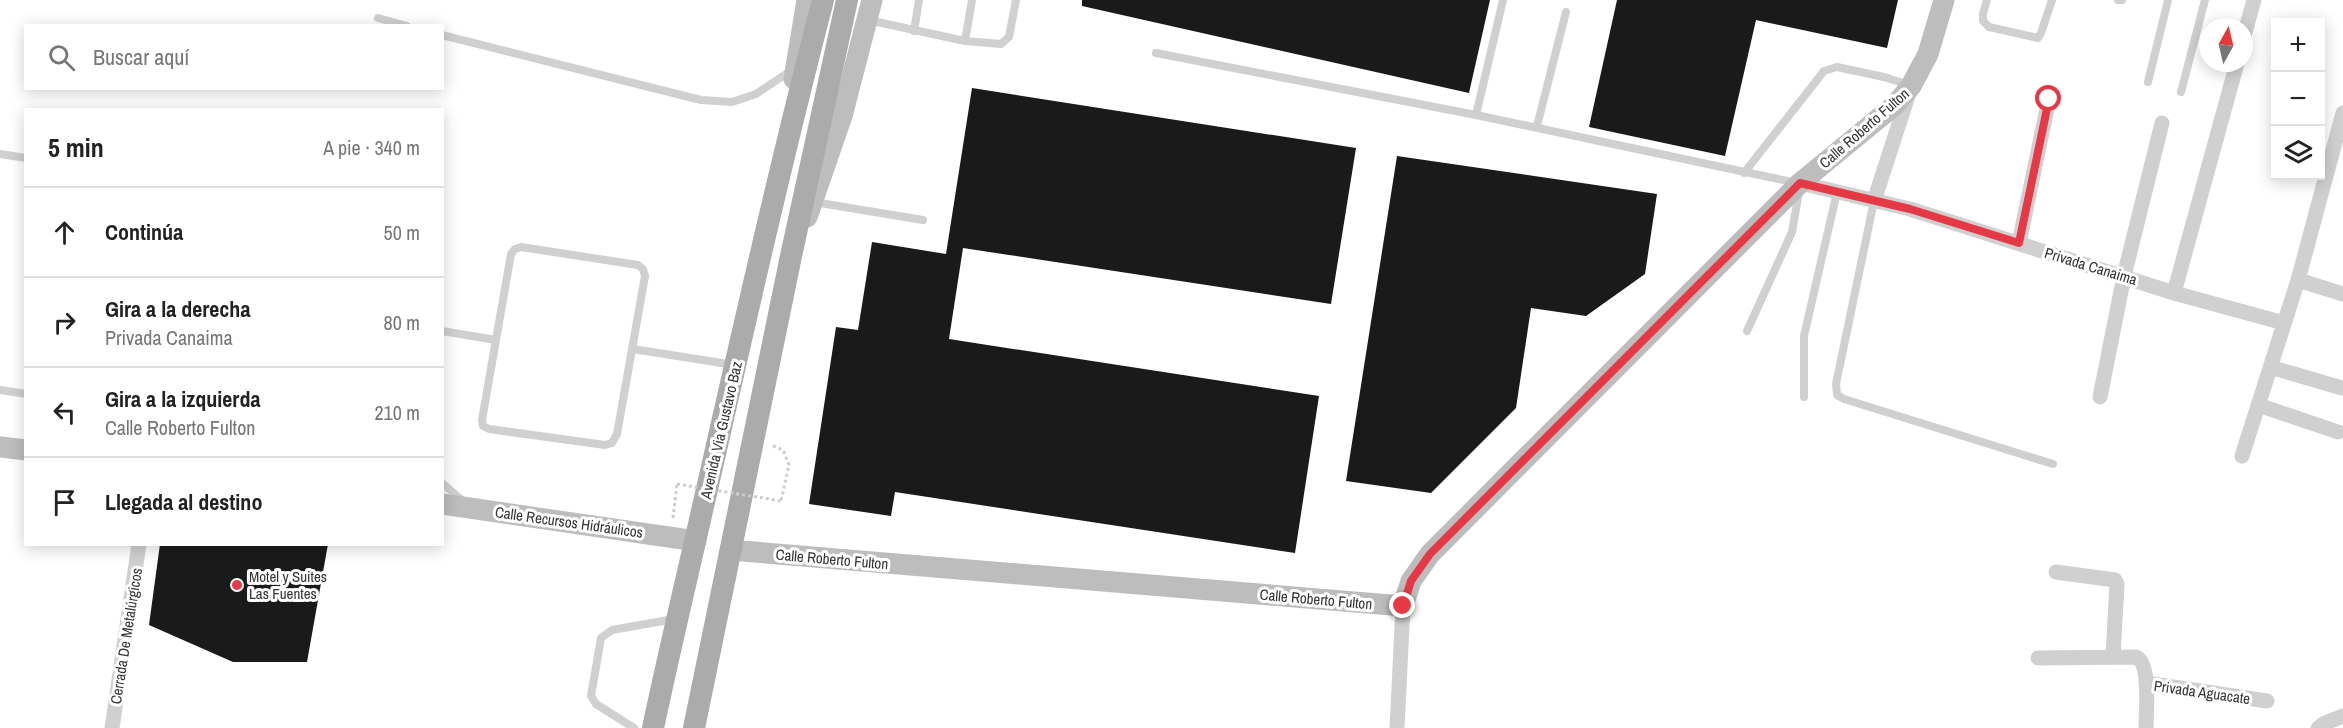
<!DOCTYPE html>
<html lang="es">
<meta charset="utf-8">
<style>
body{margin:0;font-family:"Archivo Narrow",sans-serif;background:#f6f6f6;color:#222}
.controls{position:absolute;right:18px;top:18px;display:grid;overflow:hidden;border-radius:0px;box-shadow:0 3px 15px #0003}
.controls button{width:54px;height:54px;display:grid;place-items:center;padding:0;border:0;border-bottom:2px solid #e0e0e0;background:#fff;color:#222;font:30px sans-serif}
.compass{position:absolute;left:2199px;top:18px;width:54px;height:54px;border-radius:50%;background:#fff;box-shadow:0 3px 15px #0003;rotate:8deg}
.stop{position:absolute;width:18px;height:18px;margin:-14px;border:4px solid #e63946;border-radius:50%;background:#fff}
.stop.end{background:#e63946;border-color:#fff;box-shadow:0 2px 6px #0008}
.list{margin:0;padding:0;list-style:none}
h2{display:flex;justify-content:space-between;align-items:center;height:78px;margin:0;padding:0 24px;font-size:26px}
h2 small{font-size:20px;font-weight:400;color:#767676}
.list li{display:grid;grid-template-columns:39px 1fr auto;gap:18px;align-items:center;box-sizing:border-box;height:90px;padding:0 24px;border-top:2px solid #e0e0e0}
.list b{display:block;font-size:22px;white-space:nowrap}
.list p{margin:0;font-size:20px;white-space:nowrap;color:#767676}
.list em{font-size:20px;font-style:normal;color:#767676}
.icon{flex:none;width:33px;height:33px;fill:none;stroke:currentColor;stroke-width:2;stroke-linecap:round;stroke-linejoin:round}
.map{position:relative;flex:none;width:2343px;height:728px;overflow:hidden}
.search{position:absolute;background:#fff;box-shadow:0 3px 15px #0003;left:24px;top:24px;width:420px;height:66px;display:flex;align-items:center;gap:15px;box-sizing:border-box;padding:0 21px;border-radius:0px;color:#767676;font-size:22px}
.panel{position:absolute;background:#fff;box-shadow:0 3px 15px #0003;left:24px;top:108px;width:420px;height:438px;border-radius:0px}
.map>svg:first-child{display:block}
.building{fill:#1a1a1a}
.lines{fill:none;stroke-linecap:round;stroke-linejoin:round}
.path{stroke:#cdcdcd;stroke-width:3;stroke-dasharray:3 3;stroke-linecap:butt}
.lane{stroke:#d0d0d0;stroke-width:8}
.street{stroke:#d0d0d0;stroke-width:15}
.secondary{stroke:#bdbdbd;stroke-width:21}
.primary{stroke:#ababab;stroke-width:22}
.path-bridge{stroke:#cdcdcd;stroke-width:3;stroke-dasharray:3 3;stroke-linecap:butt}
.route{stroke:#e63946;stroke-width:8}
.poi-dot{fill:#e63946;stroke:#fff;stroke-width:2}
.labels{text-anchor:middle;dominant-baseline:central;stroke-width:6;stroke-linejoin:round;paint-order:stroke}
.street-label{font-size:15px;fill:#333;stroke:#fff}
.poi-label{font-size:15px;fill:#333;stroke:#fff;text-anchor:start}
</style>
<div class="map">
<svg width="2343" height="728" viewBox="0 0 2343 728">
<rect width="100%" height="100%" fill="#fff"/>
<path class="building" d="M1082 0H1490L1469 93 1082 6Z
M1617 0H1898L1887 48 1756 20 1725 156 1589 127Z
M972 88 1356 148 1331 304 963 248 949 339 1319 396 1295 553 895 492 891 516 809 504 836 327 858 330 872 242 946 254Z
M1397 156 1657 194 1645 274 1586 316 1531 308 1516 408 1431 493 1346 481Z
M160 544H328L307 662H233L149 625Z"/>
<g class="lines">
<path class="path" d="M773 446 783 450 789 465 781 501
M673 518 677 484"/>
<path class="lane" d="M1503 0 1476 115 1797 183
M1987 0 1983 14V21L1989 27 2038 38 2041 33 2052 0
M2118 0H2122
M378 18 407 26
M868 20 965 41 1001 44 1009 37 1016 0
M914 31 919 0
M442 35 701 100 732 102 756 94 792 70
M965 41 972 0
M1156 53 1476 115
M2148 82 2168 0
M2181 92 2205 0
M1537 126 1566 12
M0 154 26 158
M1744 173 1824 71 1837 67 1884 77 1909 85
M1874 201 1836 384 1837 395 1844 399 2053 464
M814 202 923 220
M521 247 638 265 643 269 645 276 617 434 612 443 605 445 489 429 483 426 482 420 511 254 515 249Z
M442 331 496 340
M1747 331 1792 232 1799 192
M633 349 734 365
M0 390 26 394
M1804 397V336L1837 192
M442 483 464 502
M634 728 596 704 591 696 601 638 612 630 674 619"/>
<path class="street" d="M2244 36 2254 0
M1800 183 1910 209 2174 293 2284 323
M1874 201 1909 93
M2019 243 2049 99
M2298 280 2343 294
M2174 293 2237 63
M2270 367 2342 388
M2100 397 2124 276 2162 123
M2258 405 2338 432
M2242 456 2298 280 2343 113
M2056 572 2115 580 2117 584 2113 657
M2038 658 2136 657C2151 663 2146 713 2146 728
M2146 683 2267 701
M112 728 139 544
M1397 728 1403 606
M2318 728 2323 724 2343 716"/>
<path class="secondary" d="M794 79 807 0
M807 217 842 116 872 0
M0 447 26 450
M442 504 696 541
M730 550 1403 606 1411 581 1430 554 1800 183 1895 105 1911 86 1928 54 1944 0"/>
<path class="primary" d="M653 728C670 648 689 569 707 489 744 326 781 162 823 0
M694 728 791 256 847 0"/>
<path class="path-bridge" d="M677 484 781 501"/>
</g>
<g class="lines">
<path class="route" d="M1403 606 1411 581 1430 554 1800 183 1910 209 2019 243 2049 99"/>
</g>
<circle class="poi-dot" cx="237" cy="585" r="6"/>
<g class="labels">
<g class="street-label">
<text transform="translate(1864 128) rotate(-41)">Calle Roberto Fulton</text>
<text transform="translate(2091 266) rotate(17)">Privada Canaima</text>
<text transform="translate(721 430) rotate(-77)">Avenida Via Gustavo Baz</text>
<text transform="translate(569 522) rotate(8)">Calle Recursos Hidráulicos</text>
<text transform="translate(832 559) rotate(5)">Calle Roberto Fulton</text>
<text transform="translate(1316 599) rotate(5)">Calle Roberto Fulton</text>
<text transform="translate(126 636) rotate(-81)">Cerrada De Metalúrgicos</text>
<text transform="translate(2202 692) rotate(8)">Privada Aguacate</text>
</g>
<g class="poi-label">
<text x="249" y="576">Motel y Suites<tspan x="249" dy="17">Las Fuentes</tspan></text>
</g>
</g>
</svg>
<div class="controls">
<button>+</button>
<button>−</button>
<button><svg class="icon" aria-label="layers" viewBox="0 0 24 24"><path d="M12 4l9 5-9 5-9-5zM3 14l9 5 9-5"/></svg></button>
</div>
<svg class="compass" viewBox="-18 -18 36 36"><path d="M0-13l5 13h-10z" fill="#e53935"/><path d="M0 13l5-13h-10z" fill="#767676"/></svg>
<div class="stop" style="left:2049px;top:99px"></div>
<div class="stop end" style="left:1403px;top:606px"></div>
<div class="search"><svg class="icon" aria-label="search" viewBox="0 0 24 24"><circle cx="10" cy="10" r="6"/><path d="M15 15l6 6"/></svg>Buscar aquí</div>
<section class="panel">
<h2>5 min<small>A pie · 340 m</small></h2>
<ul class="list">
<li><svg class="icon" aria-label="ahead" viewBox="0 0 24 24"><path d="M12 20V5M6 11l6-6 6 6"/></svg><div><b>Continúa</b></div><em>50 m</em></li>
<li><svg class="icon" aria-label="right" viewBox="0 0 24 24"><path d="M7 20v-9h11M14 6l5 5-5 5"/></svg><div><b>Gira a la derecha</b><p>Privada Canaima</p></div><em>80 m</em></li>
<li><svg class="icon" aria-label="left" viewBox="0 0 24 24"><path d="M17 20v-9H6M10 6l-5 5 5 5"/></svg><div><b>Gira a la izquierda</b><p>Calle Roberto Fulton</p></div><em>210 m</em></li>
<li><svg class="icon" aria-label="arrive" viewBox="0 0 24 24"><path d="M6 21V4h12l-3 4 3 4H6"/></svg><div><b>Llegada al destino</b></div></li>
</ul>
</section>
</div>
